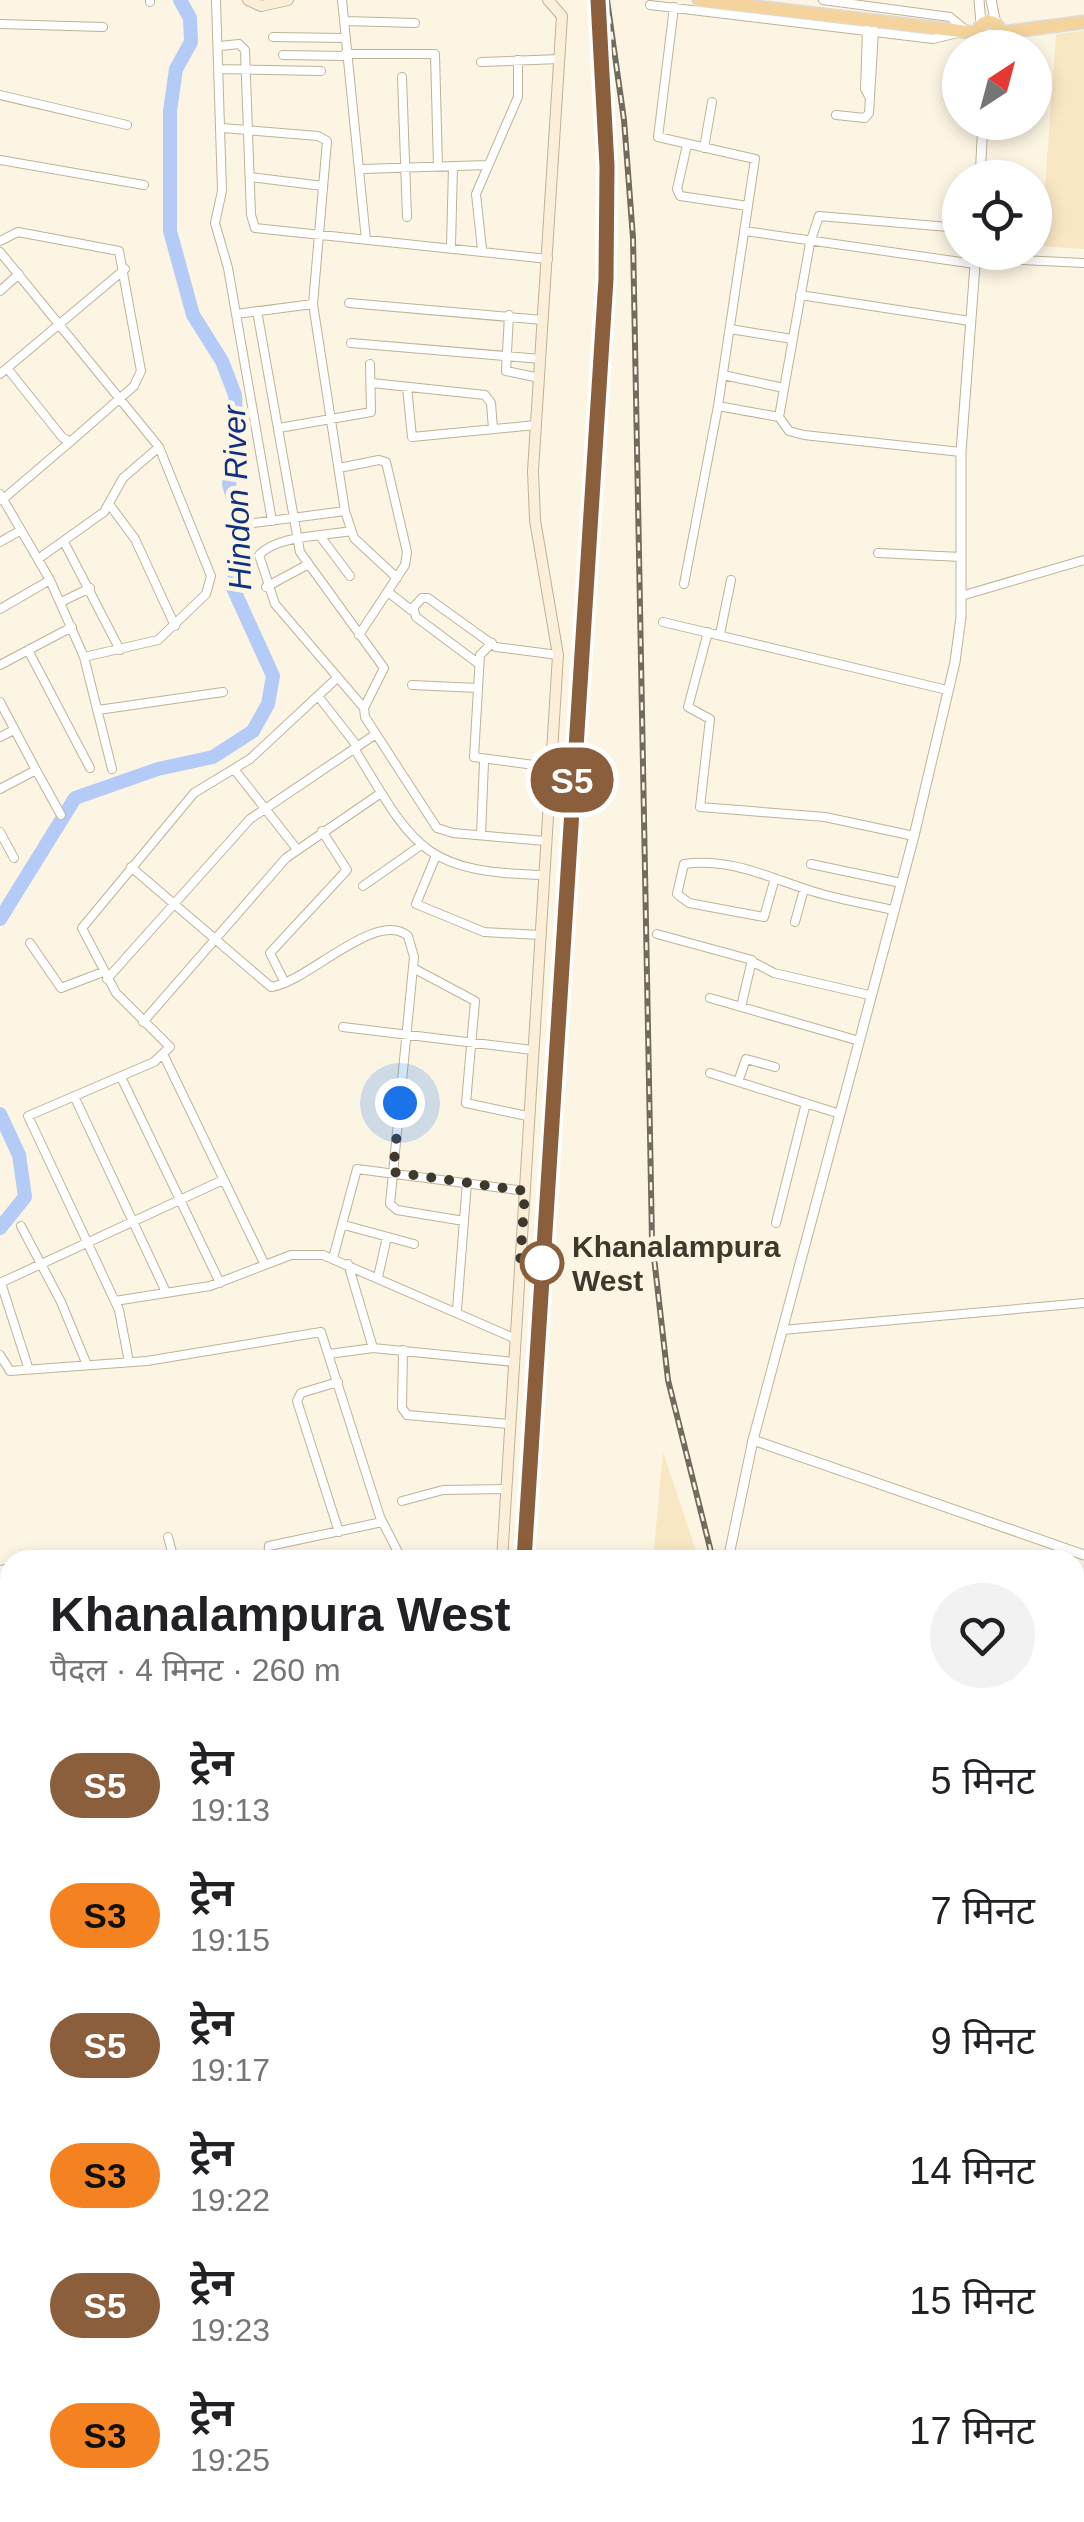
<!DOCTYPE html>
<html lang="hi">
<meta charset="utf-8">
<style>
:root{--surface:#fff;--page:#f2f2f2;--text:#202124;--muted:#757577}
body{margin:0;font-family:Arial,"Noto Sans Devanagari",sans-serif;background:var(--page);color:var(--text);height:100vh;display:flex;flex-direction:column;font-size:38px;white-space:nowrap}
*{box-sizing:border-box;margin:0}
p{font-size:32px;color:var(--muted)}
.icon{flex:none;width:55px;height:55px;fill:none;stroke:currentColor;stroke-width:2;stroke-linecap:round;stroke-linejoin:round}
.map{position:relative;flex:1;overflow:hidden}
.side{position:absolute;left:0px;top:1550px;width:1085px;height:972px;display:flex;flex-direction:column;background:var(--surface);border-radius:30px 30px 0 0;box-shadow:0 5px 15px #0003}
.side>*{flex:none}
.badge{padding:0 20px;border-radius:32px;font-size:35px;line-height:65px}
.needle{width:65px;rotate:36deg}
.fabs{position:absolute;left:942px;top:30px;display:grid;gap:20px}
.fabs a{display:grid;place-items:center;width:110px;height:110px;border-radius:50%;background:var(--surface);box-shadow:0 5px 15px #0003;font-size:50px}
.you{position:absolute;width:50px;height:50px;margin:-25px;border:8px solid #fff;border-radius:50%;background:#1a73e8;box-shadow:0 0 0 15px #1a73e833}
.map>.badge{position:absolute;translate:-50% -50%;box-shadow:0 0 0 5px #fff}
.round{display:grid;place-items:center;flex:none;width:105px;height:105px;border-radius:52px;background:var(--page)}
.overview{display:flex;align-items:center;justify-content:space-between;height:170px;padding:0 50px}
h1{font-size:48px;font-weight:700;line-height:75px}
ul{padding:0;list-style:none}
li{display:flex;align-items:center;gap:30px;height:130px;padding:0 50px}
li div{flex:1}
li b{display:block;font-size:38px}
li em{font-style:normal}
li .badge{min-width:110px;font-weight:700;text-align:center}
.map>svg:first-child{display:block}
.built{fill:#f8e7c3}
.lines{fill:none;stroke-linecap:round;stroke-linejoin:round}
.river{stroke:#b4cbf7;stroke-width:14}
.minor-casing{stroke:#bfb296;stroke-width:10}
.tertiary-casing{stroke:#bfb296;stroke-width:11}
.secondary-casing{stroke:#bfb296;stroke-width:12}
.trunk-casing{stroke:#dcdbd9;stroke-width:15}
.minor{stroke:#fff;stroke-width:8}
.tertiary{stroke:#fff;stroke-width:9}
.secondary{stroke:#fbefda;stroke-width:10}
.trunk{stroke:#f4d49c;stroke-width:12}
.rail-casing{stroke:#716a5e;stroke-width:6}
.rail{stroke:#fdf5e4;stroke-width:2.5;stroke-dasharray:8;stroke-linecap:butt}
.line-casing{stroke:#fff;stroke-width:22}
.line{stroke:#8b5e3c;stroke-width:15}
.walk{stroke:#3e382d;stroke-width:10;stroke-dasharray:0 18}
.stop-dot{fill:#fff;stroke:#8b5e3c;stroke-width:5}
.labels{text-anchor:middle;dominant-baseline:central;stroke-width:10;stroke-linejoin:round;paint-order:stroke}
.stop-label{font-size:30px;font-weight:bold;fill:#3e382d;stroke:#fdf5e4;text-anchor:start}
.water-label{font-size:32px;font-style:italic;fill:#103181;stroke:#fdf5e4}
</style>
<div class="map">
<svg width="1084" height="2522" viewBox="0 0 1084 2522">
<rect width="100%" height="100%" fill="#fdf5e4"/>
<path class="built" d="M1084,31V249L1035,246V216H1043L1056,34Z
M663,1452L699,1560H653Z
M1075,2462L1078,2469L1084,2467V2522H551V2512H1075Z"/>
<g class="lines">
<path class="river" d="M0,919L75,798L158,769L213,757L253,731L268,704L273,676L233,588L242,531L229,484L237,441L235,395L222,361L193,315L170,231V111L176,69L191,42L190,18L180,0
M0,1114L19,1155L25,1197L0,1228"/>
<g class="minor-casing">
<path id="minor" d="M216,0L222,191L215,223L228,268L272,521
M342,0L366,240
M823,0L950,17L967,31
M150,2V0
M650,5L933,39L958,33
M674,7L658,137L755,159L718,406L684,584
M345,21L415,23
M0,24L103,27
M867,30L865,89L869,96
M273,37L344,38
M220,46L239,44L245,50L251,215L255,228L548,259
M345,54H435L438,167
M283,55L345,56
M481,62L560,59
M220,69L321,71
M402,77L407,217
M0,95L127,125
M836,115L865,118L869,113L874,31
M222,128L318,136L327,141L313,304L345,511L354,538L397,578
M687,145L677,189L680,196L748,206
M704,148L712,102
M0,160L144,185
M362,169L487,165
M250,177L323,186
M960,228L819,216L810,243L779,417L789,431L804,435L961,452
M745,231L975,264
M0,241L18,232L119,251L141,371L134,386L70,442L62,437L7,368
M451,246L453,166
M482,249L476,194L518,97V60
M0,252L159,447L211,576L206,594L158,640L84,657
M976,258L1084,263
M0,291L19,274
M800,295L970,321
M349,303L543,320
M257,311L300,552L384,668L364,708L365,717L437,828L453,833L545,841
M236,314L313,304
M509,315L506,371L540,378
M730,329L792,339
M351,343L541,359
M0,374L125,269
M723,375L784,388
M372,383L485,395L491,403L493,429
M407,387L412,437L536,425
M718,406L779,417
M279,428L371,412L370,364
M339,468L379,460L386,462L407,552L405,565L359,635
M0,494L50,580L84,657L112,769
M2,500L70,442
M109,504L135,539L175,626
M246,524L345,511
M350,531C325,536 277,535 259,555L275,604L364,708
M320,536L350,576
M0,542L21,530
M64,542L120,650
M878,553L961,557
M38,559L104,512L123,478L159,447
M266,587L307,565
M388,592L411,610L422,598H428L496,647L558,655
M961,596L1084,560
M61,602L90,588
M0,609L50,580
M414,610L416,617L479,664
M663,622L947,690
M708,632L688,707L710,719L700,807L825,817L914,836
M720,634L731,580
M492,643L480,655L474,757L549,767
M28,650L90,768
M0,665L72,627
M412,685L478,688
M318,696L357,746
M0,702L36,770L0,789
M98,710L223,692
M0,737L14,730
M354,748C414,847 421,872 543,875
M234,769L296,848
M36,770L61,815
M0,832L14,858
M481,835L484,762
M435,858L416,904L484,932L540,935
M811,864L901,883
M131,867L271,987C308,982 376,909 408,936L414,957L390,1204L397,1210L464,1221
M775,878L764,917L689,903L677,894L684,864C731,857 772,879 815,892C841,900 867,904 893,910
M363,886L420,846
M795,922L804,889
M657,934L752,960L741,1007
M30,943L61,988L103,972
M753,962L774,973L869,995
M413,968L475,1001L466,1103L527,1116
M107,979L250,819L376,734
M285,983L270,953L347,870L322,831
M710,998L856,1040
M143,1022L286,858L381,793
M343,1027L532,1050
M164,1056L264,1263
M710,1073L837,1113
M121,1077L220,1283
M738,1082L746,1059L775,1067
M74,1096L166,1292
M776,1223L806,1103
M344,1225L414,1244
M21,1226L61,1302L87,1365
M333,1258L357,1169L525,1191
M348,1264L373,1348
M378,1277L387,1237
M0,1283L223,1180
M1,1283L28,1367
M115,1301L210,1286L291,1255H323L516,1339
M457,1310L467,1182
M782,1330L1084,1303
M403,1350L402,1408L407,1415L509,1424
M329,1354L373,1348L514,1362
M0,1355L10,1371L147,1361L321,1332L380,1517L402,1560
M129,1362L119,1310L28,1116L154,1062L170,1047L116,993L82,928L194,793L250,759L337,678
M338,1382L301,1393L297,1401L339,1532
M402,1501L443,1490L505,1489
M168,1537L174,1560
M268,1560L269,1546L382,1522
M0,1570L10,1568
M0,1573L10,1578
M0,1593L10,1591
M0,1645L10,1652
M0,1689L10,1686
M0,1746L10,1745
M0,1822L10,1820
M0,1874L10,1873
M1075,1920L1084,1911
M0,1928L10,1926
M1075,1962L1084,1957
M0,1979L10,1977
M0,2034L10,2032
M1075,2039L1081,2034L1076,2018
M1075,2087L1084,2083
M1075,2148L1084,2144
M1075,2158L1084,2175
M70,2522L72,2512"/>
</g>
<g class="tertiary-casing">
<path id="tertiary" d="M979,0L981,24
M991,0L996,24
M988,48V44
M980,178L983,122
M976,252L961,452V617L955,662L914,836L753,1440L1084,1555
M728,1560L753,1440
M441,2522L442,2512"/>
</g>
<g class="secondary-casing">
<path id="secondary" d="M248,0L261,6L288,0
M502,1560L558,655L535,520L533,471L562,16L548,0
M521,2522V2512"/>
</g>
<g class="trunk-casing">
<path id="trunk" d="M699,0L977,33
M978 33a11 11 0 1 1 22 0a11 11 0 1 1-22 0Z
M1000,33L1084,22"/>
</g>
<use href="#minor" class="minor"/>
<use href="#tertiary" class="tertiary"/>
<use href="#secondary" class="secondary"/>
<use href="#trunk" class="trunk"/>
<g class="rail-casing">
<path id="rail" d="M607,0L624,120L633,238L652,1240L668,1380L713,1560
M517,1560L599,280L602,164L591,0
M1075,2219L1084,2230
M465,2522L466,2512"/>
</g>
<use href="#rail" class="rail"/>
</g>
<g class="lines">
<g class="line-casing">
<path id="line" d="M524,1560L606,279L607,166L598,0"/>
</g>
<use href="#line" class="line"/>
<path class="walk" d="M400,1103L393,1172L525,1191L520,1265L542,1263"/>
</g>
<circle class="stop-dot" cx="542" cy="1263" r="20"/>
<g class="labels">
<g class="stop-label">
<text x="572" y="1246">Khanalampura<tspan x="572" dy="34">West</tspan></text>
</g>
<g class="water-label">
<text transform="translate(237 498) rotate(-92)">Hindon River</text>
</g>
</g>
</svg>
<div class="fabs">
<a><svg class="needle" viewBox="-14 -14 28 28"><path d="M0-13l5 13h-10z" fill="#e53935"/><path d="M0 13l5-13h-10z" fill="#757577"/></svg></a>
<a><svg class="icon" aria-label="locate" viewBox="0 0 24 24"><circle cx="12" cy="12" r="6"/><path d="M12 2v4M12 18v4M2 12h4M18 12h4"/></svg></a>
</div>
<div class="you" style="left:400px;top:1103px"></div>
<b class="badge" style="left:572px;top:780px;background:#8b5e3c;color:#fff">S5</b>
<section class="side">
<div class="overview"><div><h1>Khanalampura West</h1><p>पैदल · 4 मिनट · 260 m</p></div><a class="round"><svg class="icon" aria-label="heart" viewBox="0 0 24 24"><path d="M12 20l-8-8c-3-5 5-10 8-4 3-6 11-1 8 4z"/></svg></a></div>
<ul>
<li><span class="badge" style="background:#8b5e3c;color:#fff">S5</span><div><b>ट्रेन</b><p>19:13</p></div><em>5 मिनट</em></li>
<li><span class="badge" style="background:#f58220;color:#111">S3</span><div><b>ट्रेन</b><p>19:15</p></div><em>7 मिनट</em></li>
<li><span class="badge" style="background:#8b5e3c;color:#fff">S5</span><div><b>ट्रेन</b><p>19:17</p></div><em>9 मिनट</em></li>
<li><span class="badge" style="background:#f58220;color:#111">S3</span><div><b>ट्रेन</b><p>19:22</p></div><em>14 मिनट</em></li>
<li><span class="badge" style="background:#8b5e3c;color:#fff">S5</span><div><b>ट्रेन</b><p>19:23</p></div><em>15 मिनट</em></li>
<li><span class="badge" style="background:#f58220;color:#111">S3</span><div><b>ट्रेन</b><p>19:25</p></div><em>17 मिनट</em></li>
</ul>
</section>
</div>
